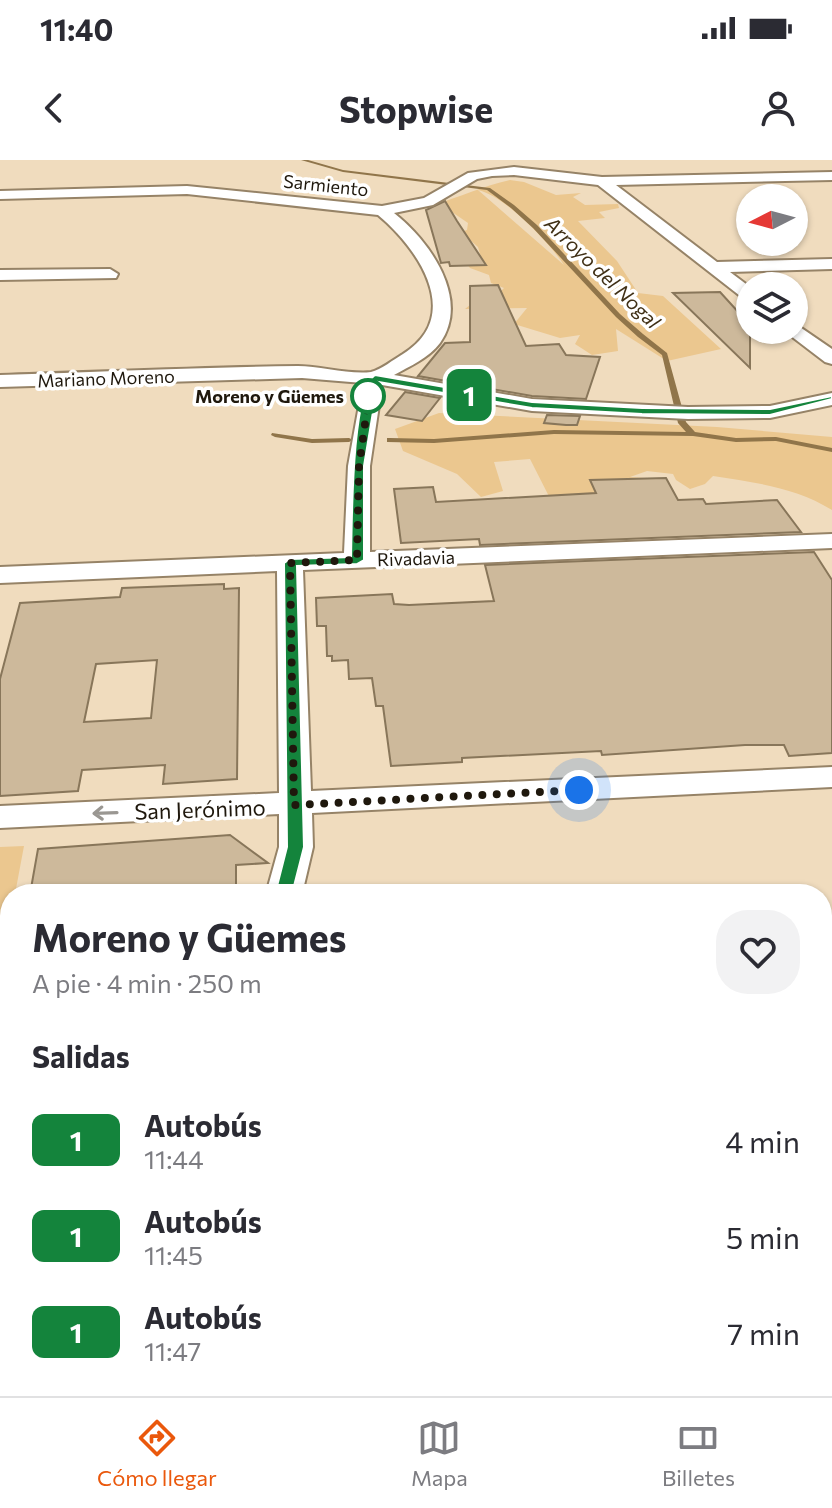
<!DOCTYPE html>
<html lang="es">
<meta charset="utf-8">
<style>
:root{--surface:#fff;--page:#f2f2f3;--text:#2b2b33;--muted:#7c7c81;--line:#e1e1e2;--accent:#ea580c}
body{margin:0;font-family:Commissioner,sans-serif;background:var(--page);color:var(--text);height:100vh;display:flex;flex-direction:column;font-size:30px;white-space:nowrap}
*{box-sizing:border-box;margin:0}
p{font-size:26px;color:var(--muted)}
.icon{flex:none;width:44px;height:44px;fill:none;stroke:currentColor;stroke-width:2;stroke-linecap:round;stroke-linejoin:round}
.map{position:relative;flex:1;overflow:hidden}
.side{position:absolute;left:0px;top:724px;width:832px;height:512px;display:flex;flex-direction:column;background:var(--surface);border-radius:32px 32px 0 0;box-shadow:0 2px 6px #0004}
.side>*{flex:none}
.badge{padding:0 16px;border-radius:12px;font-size:28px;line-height:52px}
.needle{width:52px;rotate:264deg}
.tools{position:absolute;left:736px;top:24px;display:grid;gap:16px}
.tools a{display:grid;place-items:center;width:72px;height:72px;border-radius:50%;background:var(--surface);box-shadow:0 2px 6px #0004;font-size:40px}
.you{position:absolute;width:40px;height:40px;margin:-20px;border:6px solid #fff;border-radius:50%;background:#1a73e8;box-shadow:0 0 0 12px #1a73e833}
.map>.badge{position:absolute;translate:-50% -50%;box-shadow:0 0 0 4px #fff}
h2{padding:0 32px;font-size:30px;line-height:72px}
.round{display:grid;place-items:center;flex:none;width:84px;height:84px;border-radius:32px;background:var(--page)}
.headline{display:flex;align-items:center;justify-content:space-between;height:136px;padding:0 32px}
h1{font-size:38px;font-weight:700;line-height:60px}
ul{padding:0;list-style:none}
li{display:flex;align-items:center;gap:24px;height:96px;padding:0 32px}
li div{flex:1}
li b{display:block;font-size:30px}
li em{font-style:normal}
li .badge{min-width:88px;font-weight:700;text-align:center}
.status{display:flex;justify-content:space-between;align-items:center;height:56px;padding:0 40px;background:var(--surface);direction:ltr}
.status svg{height:22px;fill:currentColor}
header{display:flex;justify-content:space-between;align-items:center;height:104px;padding:0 32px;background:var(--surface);font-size:36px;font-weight:700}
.menu{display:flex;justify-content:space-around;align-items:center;height:112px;border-top:2px solid var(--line);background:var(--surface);font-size:22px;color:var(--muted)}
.menu a{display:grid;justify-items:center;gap:4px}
.menu .on{color:var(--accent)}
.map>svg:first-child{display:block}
.green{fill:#ebc78f;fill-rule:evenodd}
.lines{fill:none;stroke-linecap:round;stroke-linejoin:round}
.stream{fill:#90754a;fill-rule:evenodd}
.building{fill:#cdb99b;stroke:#88765a;stroke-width:2;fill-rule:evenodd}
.street-casing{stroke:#968367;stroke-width:4}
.street{fill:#fff;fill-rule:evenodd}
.oneway{stroke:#9a9792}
.line{fill:#14843c;stroke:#fff;stroke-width:2}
.walk{stroke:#1f180d;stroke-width:8;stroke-dasharray:0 14.4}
.stop-dot{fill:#fff;stroke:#14843c;stroke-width:4}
.labels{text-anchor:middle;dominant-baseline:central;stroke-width:7;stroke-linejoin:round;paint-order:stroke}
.far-street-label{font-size:18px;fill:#1f180d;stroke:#fff}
.far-stop-label{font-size:18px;font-weight:bold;fill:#1f180d;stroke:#fff;text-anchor:end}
.far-water-label{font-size:20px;font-style:italic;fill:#403016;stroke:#fff}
.street-label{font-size:22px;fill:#1f180d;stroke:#fff}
</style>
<div class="status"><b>11:40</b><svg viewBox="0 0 49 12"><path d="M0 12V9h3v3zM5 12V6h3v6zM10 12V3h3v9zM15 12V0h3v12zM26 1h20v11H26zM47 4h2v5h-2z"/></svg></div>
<header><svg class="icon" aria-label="back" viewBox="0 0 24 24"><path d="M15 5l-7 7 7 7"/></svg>Stopwise<svg class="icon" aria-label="person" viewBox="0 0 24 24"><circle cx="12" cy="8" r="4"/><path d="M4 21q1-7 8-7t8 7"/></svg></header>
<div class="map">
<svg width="832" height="1236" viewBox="0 0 832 1236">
<rect width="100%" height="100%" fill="#f0dcbe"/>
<path class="green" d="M510,20L524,22L556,35L581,33L573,37L585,45L618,44L619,48L599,52L605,58L578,61L617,101L638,133L663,136L721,189L667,201L616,169L618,191L592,195L575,184L580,175L560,178L514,164L527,148L465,149L482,135L499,133L504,128L491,123L489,115L470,108L466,103L482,101L478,87L461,72L467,70L468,63L452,52H432L433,45C460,37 483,26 510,20ZM478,30C505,36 549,82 564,105Z
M439,253L717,267L832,277V350C795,327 756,323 713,316L705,324L690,329L676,320L673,314L647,311L630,317L659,319L560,358L530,299L494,302L503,331L481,337L457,314L403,291L395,269Z
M24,686L15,734H10V757L0,808V687Z"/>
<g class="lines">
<path class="stream" d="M301,0H308L343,10L490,28L514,45L537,65L620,154L643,174L667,193L686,262L695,272L736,278L776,277L832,288V292L776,281L736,282L693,276L554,274L434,283L387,282V278H390L434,279L554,270L686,272L678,263L662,195L638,177L616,157L533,68L511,48L487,30L343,12Z
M272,273L312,279L349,278L353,280L349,282L312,283L275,277L271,275Z"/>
</g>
<path class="building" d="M445,41L457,61L486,105L450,106L449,102L441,103L426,50Z
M498,125L526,186L559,184L566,195L600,197L586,239L532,236L418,216L445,183L470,182V126Z
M720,132L740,154L750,153V208L673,133Z
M405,232L440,238L422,261L386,255Z
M547,255L580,256L577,265H566L544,263Z
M666,318L678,340L703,339L706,344L777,340L801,372L480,385L479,379L401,383L394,329L433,327L436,342L596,333L590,320Z
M814,392L832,420V593L789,596L784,585H745L602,595L601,591L462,598V602L391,606L383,546H376L372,518L349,519L348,500L332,501V496H327L326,466H317L316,438L392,434L394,444L409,445L494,441L485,405Z
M224,424V429L239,428L237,619L163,624L165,605L82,610L78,631L0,636V519L20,443L120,437L122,428ZM157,500L151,558L84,562L96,504Z
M230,675L268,703L236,705V734H30L38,689Z"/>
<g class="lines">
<g class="street-casing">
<path id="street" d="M514,7L602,17L832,12V20L616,25L717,102L832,99V109L730,112L750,127V140L744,139L598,25L514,15L492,16L477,19L433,45L394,53C429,80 471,139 440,183C429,198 410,206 394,215L532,239L688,247L770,246L832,233V245L770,258L688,259L532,251L382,225L370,306V392L832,374V388L303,410L311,631L832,607V627L312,653L313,687L302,734H266L279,687V654L0,668V646L279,633L277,411L0,423V407L344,393L348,306L363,223L302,218L0,227V215C99,212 199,207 298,206C319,206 351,215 371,212C381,210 394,199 403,194C464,156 419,89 378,55L187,34L0,39V31L187,26L382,46L424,38L468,13Z
M110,109L118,114L116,118L0,120V110Z
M794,163L832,189V204L825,202L787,173L785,170H794Z
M832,922V966L822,970V925Z
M10,941V982L0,985V945Z
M585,1226H639L635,1236H581Z"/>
</g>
<use href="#street" class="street"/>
</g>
<defs><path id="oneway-shaft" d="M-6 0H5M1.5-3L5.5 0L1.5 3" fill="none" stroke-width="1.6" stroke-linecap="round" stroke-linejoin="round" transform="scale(2)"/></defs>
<use class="oneway" href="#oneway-shaft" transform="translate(105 653) rotate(178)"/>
<path class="line" d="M375,215L532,242L642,248L770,249L832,236V239L770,255L642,254L532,248L378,222L364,306V400L357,404L297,406L304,687L292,734L284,740L275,734L287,687L284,403L290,399L351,397C352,366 351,230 375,215Z"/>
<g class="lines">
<path class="walk" d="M368,236L370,229L359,306L357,400L290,403L294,645L579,630"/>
</g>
<circle class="stop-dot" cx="368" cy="236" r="16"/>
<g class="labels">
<g class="far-street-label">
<text transform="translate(326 25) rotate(6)">Sarmiento</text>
<text transform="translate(106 218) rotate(-2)">Mariano Moreno</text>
<text transform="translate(416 398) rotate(-2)">Rivadavia</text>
</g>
<g class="far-stop-label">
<text x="344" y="236">Moreno y Güemes</text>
</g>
<g class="far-water-label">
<text transform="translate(603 112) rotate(44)">Arroyo del Nogal</text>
</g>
<g class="street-label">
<text transform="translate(200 649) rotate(-2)">San Jerónimo</text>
</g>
</g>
</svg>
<div class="tools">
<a><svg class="needle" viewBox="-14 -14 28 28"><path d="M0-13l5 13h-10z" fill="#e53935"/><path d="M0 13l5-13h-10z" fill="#7c7c81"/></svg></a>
<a><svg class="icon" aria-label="layers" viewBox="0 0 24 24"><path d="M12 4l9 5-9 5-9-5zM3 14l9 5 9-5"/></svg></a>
</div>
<div class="you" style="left:579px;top:630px"></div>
<b class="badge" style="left:469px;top:235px;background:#14843c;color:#fff">1</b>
<section class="side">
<div class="headline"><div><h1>Moreno y Güemes</h1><p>A pie · 4 min · 250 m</p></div><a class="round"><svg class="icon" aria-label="heart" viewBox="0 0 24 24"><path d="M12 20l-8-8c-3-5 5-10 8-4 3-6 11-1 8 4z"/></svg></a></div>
<h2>Salidas</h2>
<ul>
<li><span class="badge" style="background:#14843c;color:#fff">1</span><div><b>Autobús</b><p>11:44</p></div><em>4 min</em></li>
<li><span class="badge" style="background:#14843c;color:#fff">1</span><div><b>Autobús</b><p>11:45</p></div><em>5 min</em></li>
<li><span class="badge" style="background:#14843c;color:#fff">1</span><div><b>Autobús</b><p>11:47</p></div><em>7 min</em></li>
</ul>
</section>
</div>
<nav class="menu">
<a class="on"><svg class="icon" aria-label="directions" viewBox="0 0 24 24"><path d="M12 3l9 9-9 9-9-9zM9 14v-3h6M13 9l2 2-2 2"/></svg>Cómo llegar</a>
<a><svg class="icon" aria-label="map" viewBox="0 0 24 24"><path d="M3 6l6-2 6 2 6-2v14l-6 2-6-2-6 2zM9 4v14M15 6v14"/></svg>Mapa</a>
<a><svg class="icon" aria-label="tickets" viewBox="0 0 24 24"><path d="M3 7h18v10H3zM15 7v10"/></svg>Billetes</a>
</nav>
